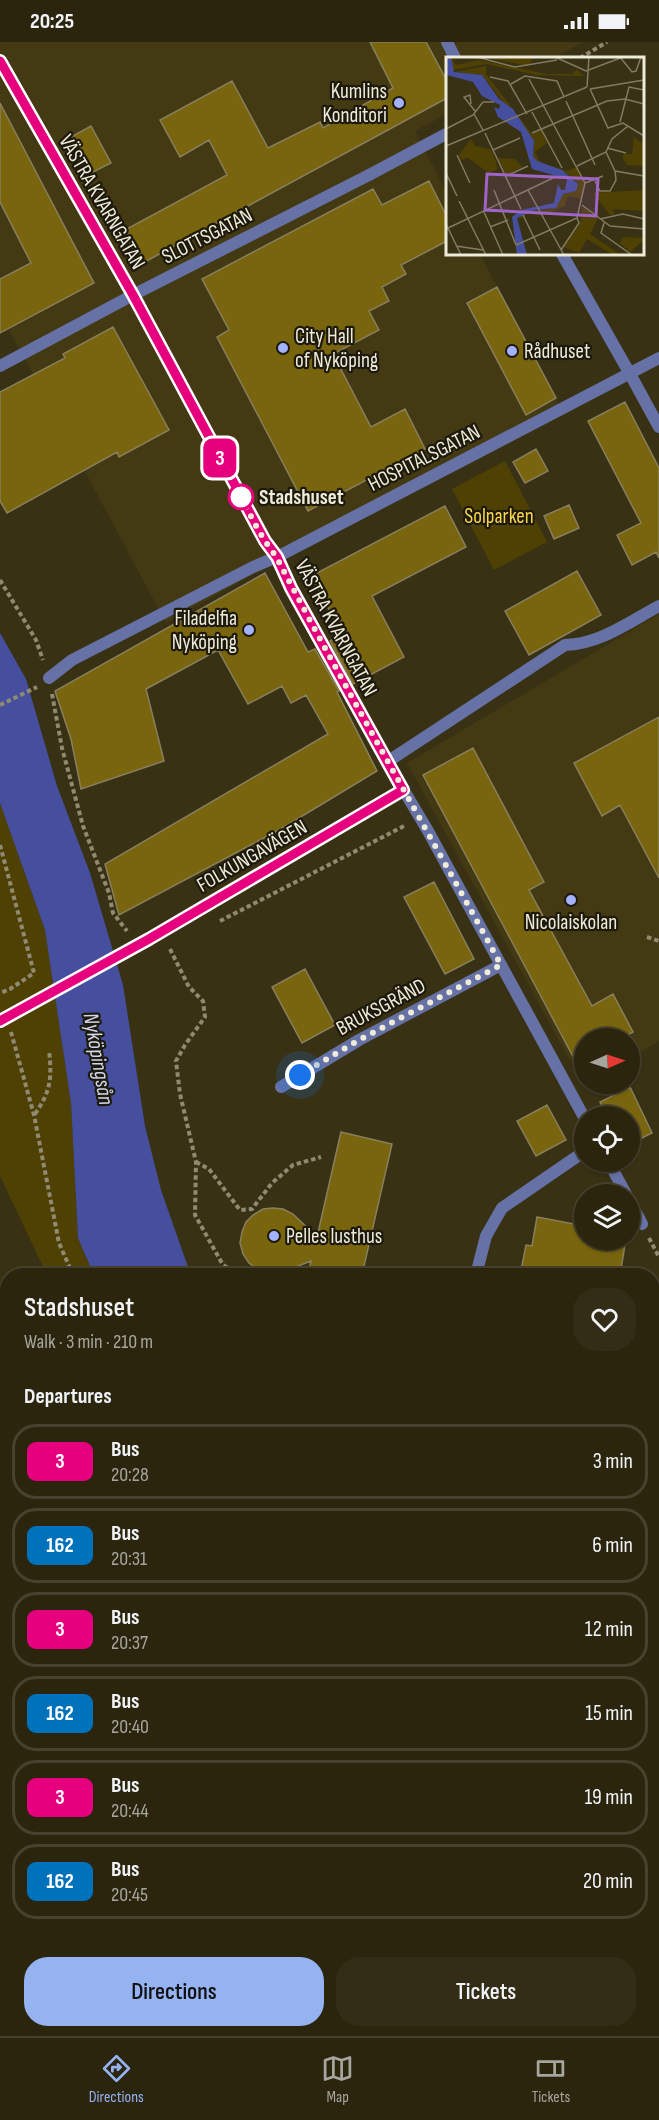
<!DOCTYPE html>
<meta charset="utf-8">
<style>
:root{--surface:#2b250e;--page:#332d17;--text:#f1f3f6;--muted:#a6a59e;--line:#47422e;--accent:#95b2f1}
body{margin:0;font-family:"Sofia Sans Condensed",sans-serif;background:var(--page);color:var(--text);height:100vh;display:flex;flex-direction:column;font-size:22px;white-space:nowrap}
*{box-sizing:border-box;margin:0}
p{font-size:20px;color:var(--muted)}
.icon{flex:none;width:33px;height:33px;fill:none;stroke:currentColor;stroke-width:2;stroke-linecap:round;stroke-linejoin:round}
.map{position:relative;flex:1;overflow:hidden}
.details{position:absolute;left:0px;top:1226px;width:660px;height:770px;display:flex;flex-direction:column;background:var(--surface);border-radius:24px 24px 0 0;box-shadow:0 2px 4px #0004,0 0 0 2px var(--line)}
.details>*{flex:none}
.badge{padding:0 12px;border-radius:9px;font-size:21px;line-height:39px}
.needle{width:39px;rotate:87deg}
.fabs{position:absolute;left:574px;top:986px;display:grid;gap:12px}
.fabs a{display:grid;place-items:center;width:66px;height:66px;border-radius:50%;background:var(--surface);box-shadow:0 2px 4px #0004,0 0 0 2px var(--line);font-size:30px}
.you{position:absolute;width:30px;height:30px;margin:-15px;border:4px solid #fff;border-radius:50%;background:#1a73e8;box-shadow:0 0 0 9px #1a73e833}
.map>.badge{position:absolute;translate:-50% -50%;box-shadow:0 0 0 3px #fff}
h2{padding:0 24px;font-size:22px;line-height:54px}
.round{display:grid;place-items:center;flex:none;width:63px;height:63px;border-radius:24px;background:var(--page)}
.head{display:flex;align-items:center;justify-content:space-between;height:102px;padding:0 24px}
h1{font-size:28px;font-weight:600;line-height:45px}
.primary-button{display:flex;gap:12px;margin-top:auto;padding:12px 24px}
.primary-button a{flex:1;height:69px;border-radius:24px;background:var(--accent);color:#111;font-size:24px;font-weight:600;line-height:69px;text-align:center}
.primary-button a+a{background:var(--page);color:var(--text)}
ul{padding:0;list-style:none}
li{display:flex;align-items:center;gap:18px;height:75px;margin:0 12px 9px;padding:0 12px;border:3px solid var(--line);border-radius:24px}
li div{flex:1}
li b{display:block;font-size:22px}
li em{font-style:normal}
li .badge{min-width:66px;font-weight:700;text-align:center}
.status{display:flex;justify-content:space-between;align-items:center;height:42px;padding:0 30px;background:var(--surface);direction:ltr}
.status svg{height:16px;fill:currentColor}
.dock{display:flex;justify-content:space-around;align-items:center;height:84px;border-top:2px solid var(--line);background:var(--surface);font-size:16px;color:var(--muted)}
.dock a{display:grid;justify-items:center;gap:3px}
.dock .active{color:var(--accent)}
.map>svg:first-child{display:block}
.built{fill:#433912}
.green{fill:#4f4104}
.water{fill:#454f9d}
.building{fill:#79650d;stroke:#887f5e;stroke-width:1.5}
.lines{fill:none;stroke-linecap:round;stroke-linejoin:round}
.path{stroke:#908a72;stroke-width:4;stroke-dasharray:4.5 3;stroke-linecap:butt}
.service{stroke:#6671a6;stroke-width:12}
.pedestrian{stroke:#6671a6;stroke-width:12}
.minor{stroke:#6671a6;stroke-width:12}
.line-casing{stroke:#fff;stroke-width:14}
.line{stroke:#e6007e;stroke-width:9}
.walk{stroke:#efebd9;stroke-width:6;stroke-dasharray:0 10.8}
.poi-dot{fill:#a3b2fd;stroke:#1d190c;stroke-width:2}
.stop-dot{fill:#fff;stroke:#e6007e;stroke-width:3}
.labels{text-anchor:middle;dominant-baseline:central;stroke-width:4.5;stroke-linejoin:round;paint-order:stroke}
.poi-label{font-size:21px;fill:#efebd9;stroke:#1d190c;text-anchor:start}
.street-label{font-size:21px;fill:#efebd9;stroke:#1d190c}
.stop-label{font-size:21px;font-weight:bold;fill:#efebd9;stroke:#1d190c;text-anchor:start}
.park-label{font-size:21px;fill:#f9d64c;stroke:#1d190c}
.water-label{font-size:22px;font-style:italic;fill:#d0d6ec;stroke:#1d190c}
.inset-road{fill:none;stroke:#827b62;stroke-width:1.5}
.view{fill:#9e65c7;fill-opacity:0.15;stroke:#9e65c7;stroke-width:3}
.inset-edge{fill:none;stroke:#efebd9;stroke-width:3}
</style>
<div class="status"><b>20:25</b><svg viewBox="0 0 49 12"><path d="M0 12V9h3v3zM5 12V6h3v6zM10 12V3h3v9zM15 12V0h3v12zM26 1h20v11H26zM47 4h2v5h-2z"/></svg></div>
<div class="map">
<svg width="659" height="1994" viewBox="0 0 659 1994">
<rect width="100%" height="100%" fill="#393113"/>
<path class="built" d="M0,0H582L555,16H448L447,72L415,89L447,151L448,212H480L559,362L166,581L0,271Z
M659,572V999L630,1017V996H585V1041H590L584,1044L407,721Z"/>
<path class="green" d="M505,419L547,500L494,528L452,447Z
M0,761L45,888L71,1061L78,1196L94,1233H47L0,1134Z
M659,1584V1716L653,1720L652,1588Z
M0,1694L8,1696V1988H10L3,1994H0Z
M336,1988H440V1994H329Z"/>
<path class="water" d="M0,591L26,637L57,744L90,831L123,943L145,1084L161,1148L188,1225L200,1233H94L78,1196L71,1061L45,888L0,761Z
M659,1345V1584L653,1585L652,1375Z"/>
<path class="building" d="M370,0H426L447,39V56L141,222L123,189L227,133L209,98L180,115L160,78L232,39L268,106L320,80L323,86L393,46Z
M0,61L94,241L0,291V237L31,221L0,160Z
M91,84L111,121L89,132L69,96Z
M429,139L447,175V199L401,223L406,232L382,245L389,259L369,269L379,288L333,312L371,385L405,367L425,407L308,469L217,295L229,288L202,237L373,147L382,163Z
M497,245L556,356L526,373L467,261Z
M113,285L169,388L119,415L117,410L7,471L0,459V350L65,316L63,312Z
M625,360L659,426V516L656,510L632,523L617,493L641,481L588,379Z
M536,407L548,429L525,441L513,420Z
M569,463L579,486L554,497L544,474Z
M445,464L466,505L372,554L404,615L353,642L330,599L342,592L311,534Z
M577,529L601,573L529,613L505,569Z
M265,531L308,610L315,607L339,649L337,650L377,729L279,788L119,873L105,822L328,692L306,653L291,661L282,644L248,662L218,608L146,647L164,719L81,747L71,697L55,649Z
M659,675V836L620,763L602,774L574,721Z
M473,706L544,840L529,848L592,964L613,952L633,990L622,996H585V1037L423,733Z
M434,840L474,917L445,932L404,855Z
M305,927L335,983L302,1001L272,945Z
M630,1045L652,1091L630,1102V1074H606L600,1060Z
M547,1063L566,1098L536,1114L517,1079Z
M341,1090L392,1102L362,1233H308L311,1219L280,1231L269,1232L258,1228L249,1221L243,1212L240,1201L242,1190L246,1180L253,1173L263,1167L273,1166L283,1167L293,1172L317,1195Z
M537,1175L585,1184V1197H626L620,1233H520L526,1203L532,1204Z"/>
<g class="lines">
<path class="path" d="M580,16L607,0
M0,538L36,598L43,618
M52,652L62,706L83,784L109,851L113,871L127,889
M0,663L37,645
M0,803L34,931L10,947L0,951
M220,879L406,783
M647,895L659,899
M170,907L189,945L203,959L205,975L185,1003L176,1019L180,1052L196,1120L195,1173L223,1223L241,1233
M11,990L34,1073L59,1201L73,1233
M35,1072C51,1049 52,1036 49,1008
M196,1120L209,1127L240,1168L252,1167L272,1141L293,1123L321,1115
M649,1196L659,1215
M652,1297L659,1274
M652,1600H659
M652,1675L659,1672
M0,1907L8,1910
M440,1988V1994"/>
<path class="service" d="M387,720L565,603C600,602 629,580 659,564
M281,1045L359,998L501,923
M476,1233L486,1194L502,1166L585,1109"/>
<path class="pedestrian" d="M447,0L455,16
M369,133L448,91
M562,212L630,332"/>
<path class="minor" d="M0,19L133,253L265,499L277,515L291,546L387,720L428,789L585,1077
M0,324L133,253L369,133
M630,332L659,385
M49,636L72,618L253,525L277,515L659,316
M0,979L161,890L403,748
M608,1119L626,1152
M630,1159L642,1182
M0,1607L8,1603
M0,1675L8,1678
M652,1743L659,1740
M304,1988V1994
M650,1988L653,1994
M22,1994L28,1988
M528,1994L543,1988"/>
</g>
<g class="lines">
<g class="line-casing">
<path id="line" d="M0,19L133,253L265,499L277,515L291,546L403,748L149,897L0,979"/>
</g>
<use href="#line" class="line"/>
<path class="walk" d="M241,455C249,470 256,485 265,499C269,505 274,511 278,518C349,654 427,787 501,923L359,998L300,1033"/>
</g>
<g class="poi-dot">
<circle cx="399" cy="61" r="6"/>
<circle cx="283" cy="306" r="6"/>
<circle cx="512" cy="309" r="6"/>
<circle cx="249" cy="588" r="6"/>
<circle cx="571" cy="858" r="6"/>
<circle cx="274" cy="1194" r="6"/>
</g>
<circle class="stop-dot" cx="241" cy="455" r="12"/>
<g class="labels">
<g class="poi-label">
<text x="387" y="49" text-anchor="end">Kumlins<tspan x="387" dy="24">Konditori</tspan></text>
<text x="295" y="294">City Hall<tspan x="295" dy="24">of Nyköping</tspan></text>
<text x="524" y="309">Rådhuset</text>
<text x="237" y="576" text-anchor="end">Filadelfia<tspan x="237" dy="24">Nyköping</tspan></text>
<text x="571" y="880" text-anchor="middle">Nicolaiskolan</text>
<text x="286" y="1194">Pelles lusthus</text>
</g>
<g class="street-label">
<text transform="translate(102 160) rotate(60)">VÄSTRA KVARNGATAN</text>
<text transform="translate(207 194) rotate(-27)">SLOTTSGATAN</text>
<text transform="translate(424 416) rotate(-27)">HOSPITALSGATAN</text>
<text transform="translate(336 586) rotate(62)">VÄSTRA KVARNGATAN</text>
<text transform="translate(252 814) rotate(-30)">FOLKUNGAVÄGEN</text>
<text transform="translate(381 965) rotate(-28)">BRUKSGRÄND</text>
</g>
<g class="stop-label">
<text x="259" y="455">Stadshuset</text>
</g>
<g class="park-label">
<text x="499" y="474">Solparken</text>
</g>
<g class="water-label">
<text transform="translate(98 1017) rotate(80)">Nyköpingsån</text>
</g>
</g>
<g transform="translate(446 15)">
<rect width="198" height="198" fill="#393113"/>
<path d="M5,0L10,8L33,3L100,17H126L131,13L138,19L90,18L40,7L7,13ZM88,0L82,9L41,1V0ZM40,9V17L86,77L95,73L101,86L89,95L95,106L121,114L131,110L139,126L136,142L122,139L119,149L98,158L81,157L71,164L77,156L106,152L117,137L130,134L132,126L116,113L100,110L91,104L87,99L88,84L36,18L8,15ZM188,80L198,88V109L181,108L177,102V97H186ZM25,82L29,89L46,93L52,112L43,116L22,101L15,103L13,98ZM52,101L69,102L76,110L60,118ZM198,133V154L167,152L168,158H164L147,136ZM137,150L152,162L144,177L175,198H167L141,182L133,196L118,190L134,166ZM177,180L198,181V183L184,195L174,186Z" fill="#4f4104"/>
<path d="M0,0H5L8,15L36,18L53,42L67,52L88,84L87,99L91,104L116,113L132,127L130,134L117,137L110,151L89,153L71,161L81,198H71L66,160L75,153L108,146L112,127L115,133H119L121,122L86,112L75,75L52,60L48,50L53,52L54,48L36,39L27,25L1,18Z" fill="#454f9d"/>
<path class="inset-road" d="M31,0L69,10L111,3M109,0L140,14L177,0M174,0L186,15L190,14L195,0M44,20L62,24L81,57M65,27L79,19L111,24L118,40M141,30L143,0M144,32L162,71L177,66L198,79M144,32L198,23M120,44L149,108M25,47L24,38L18,40L29,54M86,55L116,111M28,57L37,73M174,65L183,30L198,33M0,72L27,58L37,45H48M39,76L75,152M86,76L161,44L179,42L198,47M0,89L141,30M161,91L180,96M47,93L74,81M160,95L169,114L198,119M11,98L24,126M131,109L160,95L166,82L182,69M0,116L11,139M60,119L82,109M149,124L154,134H164L170,123L169,114M139,126L157,119M48,133L70,188M82,133L118,198M13,144L40,198M136,148L164,169L198,172M38,155L57,198M77,158L94,193M154,162L177,157L198,162M158,166L155,176L186,198M0,167L15,198M44,170L62,163M0,172L107,121M70,188L131,161L139,126L83,22M10,189L37,193M115,193L133,166L131,161"/>
<path class="view" d="M41,117L152,122L150,159L39,153Z"/>
<rect width="198" height="198" class="inset-edge"/>
</g>
</svg>
<div class="fabs">
<a><svg class="needle" viewBox="-14 -14 28 28"><path d="M0-13l5 13h-10z" fill="#e53935"/><path d="M0 13l5-13h-10z" fill="#a6a59e"/></svg></a>
<a><svg class="icon" aria-label="locate" viewBox="0 0 24 24"><circle cx="12" cy="12" r="6"/><path d="M12 2v4M12 18v4M2 12h4M18 12h4"/></svg></a>
<a><svg class="icon" aria-label="layers" viewBox="0 0 24 24"><path d="M12 4l9 5-9 5-9-5zM3 14l9 5 9-5"/></svg></a>
</div>
<div class="you" style="left:300px;top:1033px"></div>
<b class="badge" style="left:220px;top:416px;background:#e6007e;color:#fff">3</b>
<section class="details">
<div class="head"><div><h1>Stadshuset</h1><p>Walk · 3 min · 210 m</p></div><a class="round"><svg class="icon" aria-label="heart" viewBox="0 0 24 24"><path d="M12 20l-8-8c-3-5 5-10 8-4 3-6 11-1 8 4z"/></svg></a></div>
<h2>Departures</h2>
<ul>
<li><span class="badge" style="background:#e6007e;color:#fff">3</span><div><b>Bus</b><p>20:28</p></div><em>3 min</em></li>
<li><span class="badge" style="background:#0072bc;color:#fff">162</span><div><b>Bus</b><p>20:31</p></div><em>6 min</em></li>
<li><span class="badge" style="background:#e6007e;color:#fff">3</span><div><b>Bus</b><p>20:37</p></div><em>12 min</em></li>
<li><span class="badge" style="background:#0072bc;color:#fff">162</span><div><b>Bus</b><p>20:40</p></div><em>15 min</em></li>
<li><span class="badge" style="background:#e6007e;color:#fff">3</span><div><b>Bus</b><p>20:44</p></div><em>19 min</em></li>
<li><span class="badge" style="background:#0072bc;color:#fff">162</span><div><b>Bus</b><p>20:45</p></div><em>20 min</em></li>
</ul>
<div class="primary-button"><a>Directions</a><a>Tickets</a></div>
</section>
</div>
<nav class="dock">
<a class="active"><svg class="icon" aria-label="directions" viewBox="0 0 24 24"><path d="M12 3l9 9-9 9-9-9zM9 14v-3h6M13 9l2 2-2 2"/></svg>Directions</a>
<a><svg class="icon" aria-label="map" viewBox="0 0 24 24"><path d="M3 6l6-2 6 2 6-2v14l-6 2-6-2-6 2zM9 4v14M15 6v14"/></svg>Map</a>
<a><svg class="icon" aria-label="tickets" viewBox="0 0 24 24"><path d="M3 7h18v10H3zM15 7v10"/></svg>Tickets</a>
</nav>
